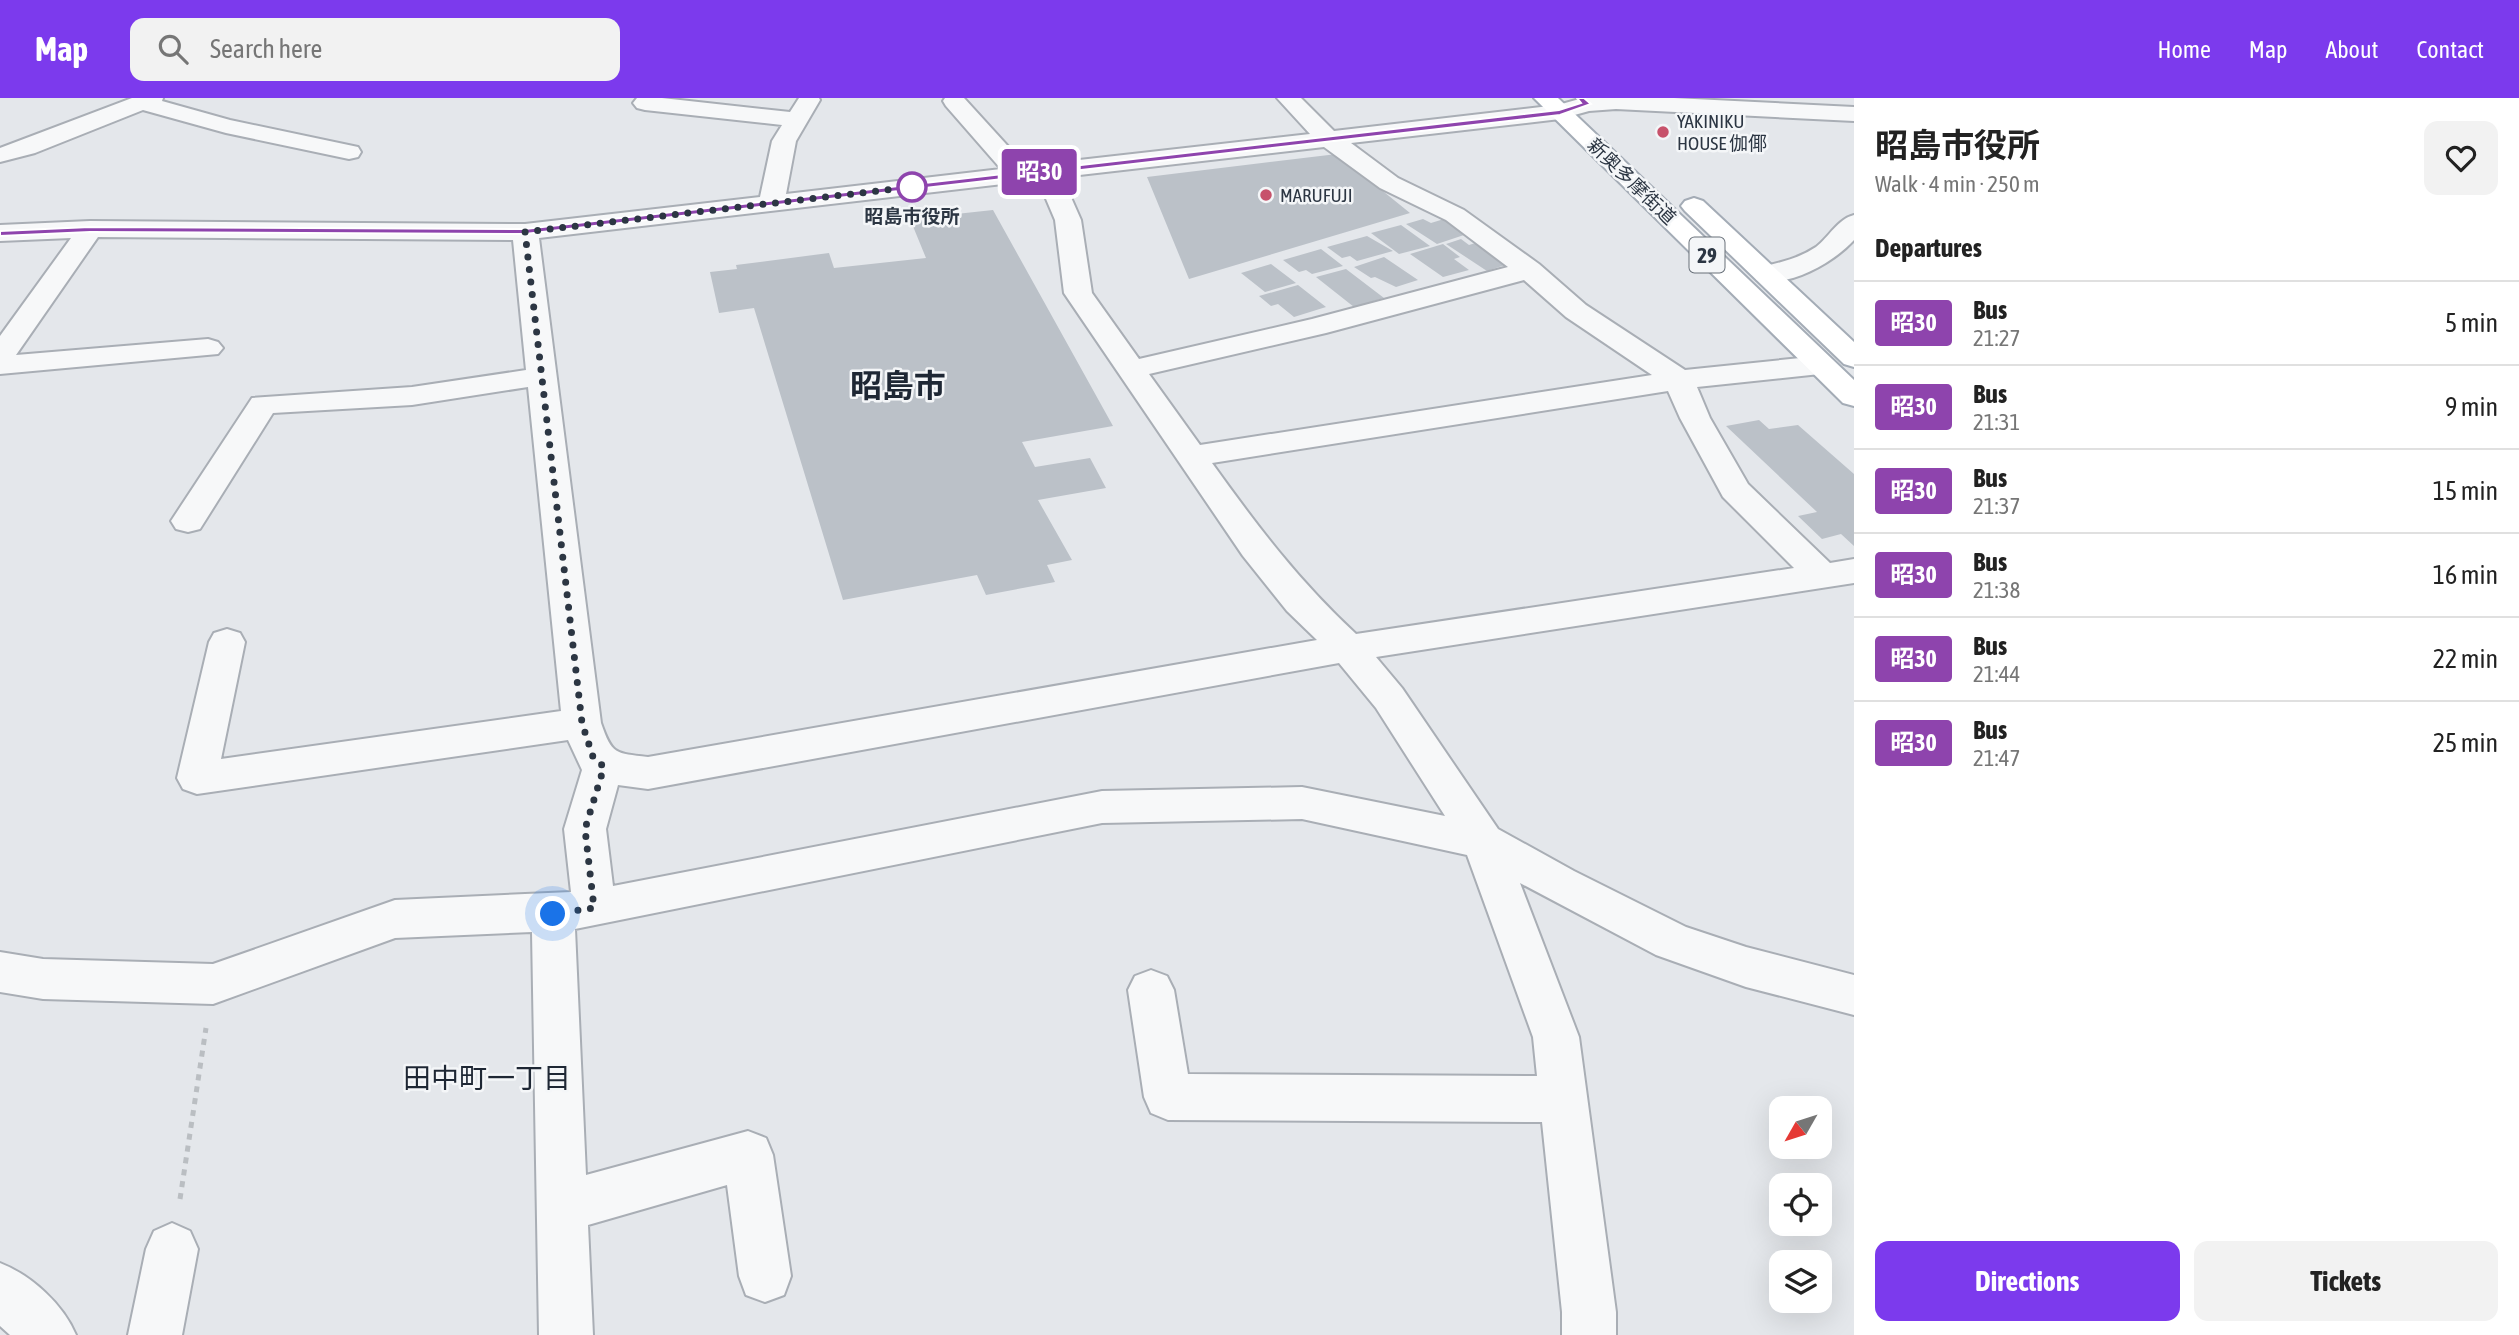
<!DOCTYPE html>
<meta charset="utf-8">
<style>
:root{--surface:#fff;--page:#f2f2f2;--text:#222;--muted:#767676;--line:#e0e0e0;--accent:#7c3aed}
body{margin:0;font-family:"Asap Condensed","Noto Sans JP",sans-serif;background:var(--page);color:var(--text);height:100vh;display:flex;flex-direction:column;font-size:26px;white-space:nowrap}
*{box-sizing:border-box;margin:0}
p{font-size:23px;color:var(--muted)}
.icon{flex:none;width:38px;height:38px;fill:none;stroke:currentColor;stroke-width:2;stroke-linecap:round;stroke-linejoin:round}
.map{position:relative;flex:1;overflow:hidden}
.side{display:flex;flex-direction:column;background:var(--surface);width:665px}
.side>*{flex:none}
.badge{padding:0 14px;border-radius:5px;font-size:24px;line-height:46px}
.needle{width:46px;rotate:231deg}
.tools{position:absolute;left:1769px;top:998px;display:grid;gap:14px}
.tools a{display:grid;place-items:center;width:63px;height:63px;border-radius:14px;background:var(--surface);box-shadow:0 7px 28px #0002;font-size:35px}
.you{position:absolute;width:35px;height:35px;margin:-18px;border:5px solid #fff;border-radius:50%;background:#1a73e8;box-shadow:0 0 0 10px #1a73e833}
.map>.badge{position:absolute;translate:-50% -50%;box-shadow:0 0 0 4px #fff}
h2{padding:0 21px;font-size:26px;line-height:63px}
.round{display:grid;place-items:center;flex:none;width:74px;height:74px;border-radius:14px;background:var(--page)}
.overview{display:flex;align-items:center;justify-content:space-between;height:119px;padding:0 21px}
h1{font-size:33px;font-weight:700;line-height:52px}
.button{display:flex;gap:14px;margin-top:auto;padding:14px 21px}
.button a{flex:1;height:80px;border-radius:14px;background:var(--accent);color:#fff;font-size:28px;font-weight:700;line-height:80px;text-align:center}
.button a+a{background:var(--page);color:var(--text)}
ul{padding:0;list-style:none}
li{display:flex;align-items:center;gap:21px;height:84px;padding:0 21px;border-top:2px solid var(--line)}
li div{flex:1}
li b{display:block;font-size:26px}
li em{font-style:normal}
li .badge{min-width:77px;font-weight:700;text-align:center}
header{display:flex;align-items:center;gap:42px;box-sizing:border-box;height:98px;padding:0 35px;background:var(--accent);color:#fff}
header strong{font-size:33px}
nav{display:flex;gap:38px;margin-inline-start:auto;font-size:24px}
.search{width:490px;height:63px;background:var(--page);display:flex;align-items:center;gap:18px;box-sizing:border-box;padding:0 24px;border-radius:14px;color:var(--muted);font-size:26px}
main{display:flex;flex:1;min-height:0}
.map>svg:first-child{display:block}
.building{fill:#bbc1c8}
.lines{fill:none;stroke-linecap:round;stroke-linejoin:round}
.minor-casing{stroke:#a9aeb5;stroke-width:4}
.major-casing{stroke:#a4acb6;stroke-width:4}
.path{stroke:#babec2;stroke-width:5;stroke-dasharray:6 6;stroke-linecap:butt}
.minor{fill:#f7f8f9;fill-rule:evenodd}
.major{fill:#fff;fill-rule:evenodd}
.line{fill:#8e44ad;stroke:#fff;stroke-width:2}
.walk{stroke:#2c3643;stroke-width:7;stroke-dasharray:0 12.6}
.poi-dot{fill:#c7526b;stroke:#f4f6f8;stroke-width:2.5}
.stop-dot{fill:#fff;stroke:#8e44ad;stroke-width:3.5}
.labels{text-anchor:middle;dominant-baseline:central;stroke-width:5;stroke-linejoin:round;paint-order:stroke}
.far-poi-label{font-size:19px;fill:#2c3643;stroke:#f4f6f8;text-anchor:start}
.far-street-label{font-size:19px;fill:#2c3643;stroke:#f4f6f8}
.far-stop-label{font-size:19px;font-weight:bold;fill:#2c3643;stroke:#f4f6f8}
.shield{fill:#f4f6f8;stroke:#687079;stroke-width:2}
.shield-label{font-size:21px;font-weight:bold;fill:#2c3643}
.near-neighbourhood-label{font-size:28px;fill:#1e2734;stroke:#f4f6f8}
.far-town-label{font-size:32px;font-weight:bold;fill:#1e2734;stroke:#f4f6f8}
</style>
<header>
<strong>Map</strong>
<div class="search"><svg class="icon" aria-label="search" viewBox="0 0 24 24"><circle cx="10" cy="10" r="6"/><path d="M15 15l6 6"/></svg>Search here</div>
<nav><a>Home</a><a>Map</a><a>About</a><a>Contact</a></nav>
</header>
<main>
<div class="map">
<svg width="1854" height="1237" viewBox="0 0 1854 1237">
<rect width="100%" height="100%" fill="#e4e7eb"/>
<path class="building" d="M1337,56L1410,115L1189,181L1147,79Z
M993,112L1113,328L1022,344L1035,369L1090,360L1106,390L1038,402L1072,462L1047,467L1055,484L986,497L977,477L843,502L754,210L719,215L710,174L737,171L736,167L829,155L834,170L926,160L910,121Z
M1423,121L1431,125L1444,121L1467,136L1437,146L1406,126Z
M1401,127L1430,148L1399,156L1371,135Z
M1367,138L1393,153L1357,163L1350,158L1342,160L1327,149Z
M1461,141L1469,147L1485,142L1517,163L1487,173L1446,146Z
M1443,146L1460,159L1454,161L1469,172L1443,179L1410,156Z
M1321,151L1343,168L1312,176L1306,172L1299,174L1283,162Z
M1384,159L1418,182L1396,189L1375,179L1371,180L1354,169Z
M1271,166L1296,185L1265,194L1241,175Z
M1346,171L1384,200L1354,209L1316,179Z
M1298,187L1326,209L1294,219L1278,206L1271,208L1259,198Z
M1759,322L1769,331L1798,327L1854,376V448L1841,436L1822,441L1798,418L1817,414L1726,328Z"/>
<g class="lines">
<g class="minor-casing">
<path id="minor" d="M132,0H163L162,3L230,22L358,49L361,54L358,59L349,61L226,35L143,12L35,55L0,64V50Z
M637,0H662L790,14L799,0H819L820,2L796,43L786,96L1001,71L946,8L943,3L945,0H964L1026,68L1310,36L1277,0H1301L1334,33L1558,7L1583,0H1674L1854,9V23L1616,11L1589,13L1560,21L1351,45L1398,80L1464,112L1539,166L1586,207L1685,272L1820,258L1830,261L1835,267L1830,273L1820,276L1697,289L1710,320L1748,386L1830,465L1854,461V485L1376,559L1402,590L1498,731L1574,773L1686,829L1746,849L1854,877V917L1746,889L1656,857L1520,785L1579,939L1616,1214V1237H1562V1214L1542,1024L1168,1022L1151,1015L1144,999L1128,892L1135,878L1151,872L1167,878L1174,892L1188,976L1537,978L1533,939L1467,757L1302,721L1102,725L575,831L586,1077L748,1033L766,1040L773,1057L791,1178L784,1197L765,1204L746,1197L739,1178L727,1087L588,1127L593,1237H539L532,834L395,840L213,906L43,901L0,894V854L43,861L213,866L395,802L571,794L564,731L582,672L568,642L197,696L183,691L177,680L209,544L214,535L227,531L240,535L245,544L221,661L561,613L528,289L412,307L273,315L200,431L188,434L176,431L171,423L252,300L412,289L526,272L513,142L98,139L16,257L208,241L218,244L223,250L218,256L0,276V238L71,140L0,143V127L90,123L525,126L760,99L772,43L782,27L645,12L637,10L633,5ZM1324,49L1380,90L1446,122L1508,169L1312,221L1139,261L1092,195L1081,122L1062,79ZM1038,82L1055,122L1064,195L1243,458L1287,513L1317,542L648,659C615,655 612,657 601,625L539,140ZM1524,182L1566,219L1652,277L1200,347L1149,276L1326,235ZM1668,293L1680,320L1723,399L1794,470L1356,536C1298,482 1258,429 1212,365ZM1339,565L1376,610L1445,718L1302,689L1102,693L613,788L606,731L618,687L648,691Z
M1854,117V142C1833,165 1789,190 1757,182L1753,176L1757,170C1778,165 1798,161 1816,149C1829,139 1838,121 1854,117Z
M172,1125L190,1133L198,1151L182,1237H128L146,1151L154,1133Z
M0,1165C31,1177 63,1206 76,1237H10L0,1228Z"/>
</g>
<g class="major-casing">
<path id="major" d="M1534,0H1558L1854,282V308L1843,305Z
M1694,100L1703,103L1854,244V269L1844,266L1685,113L1681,108L1685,103Z"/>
</g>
<path class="path" d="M180,1101L206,930"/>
<use href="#minor" class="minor"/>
<use href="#major" class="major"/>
</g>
<path class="line" d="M1577,0H1584L1591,6L1560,17L525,136L90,134L0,138V133L90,129L525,131L1559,12L1581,5Z"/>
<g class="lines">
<path class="walk" d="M553,816L594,810L585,731L604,669L593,659L582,625L525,134L912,89"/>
</g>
<g class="poi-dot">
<circle cx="1663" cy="34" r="7"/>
<circle cx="1266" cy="97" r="7"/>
</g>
<circle class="stop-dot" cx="912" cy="89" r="14"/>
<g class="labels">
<g class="far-poi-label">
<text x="1677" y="23">YAKINIKU<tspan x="1677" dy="22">HOUSE 伽倻</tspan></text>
<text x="1280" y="97">MARUFUJI</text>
</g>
<g class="far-street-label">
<text transform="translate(1632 83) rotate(44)">新奥多摩街道</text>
</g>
<g class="far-stop-label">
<text x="912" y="118">昭島市役所</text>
</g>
<rect class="shield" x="1689.5" y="139.5" width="35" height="35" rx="5"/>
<g class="shield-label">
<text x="1707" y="157">29</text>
</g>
<g class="near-neighbourhood-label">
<text x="487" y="980">田中町一丁目</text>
</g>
<g class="far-town-label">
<text x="898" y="287">昭島市</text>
</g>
</g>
</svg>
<div class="tools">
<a><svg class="needle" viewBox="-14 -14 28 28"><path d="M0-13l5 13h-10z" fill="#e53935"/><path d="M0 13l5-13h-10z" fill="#767676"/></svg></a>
<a><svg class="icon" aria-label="locate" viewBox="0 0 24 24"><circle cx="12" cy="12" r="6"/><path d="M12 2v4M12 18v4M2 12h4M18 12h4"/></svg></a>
<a><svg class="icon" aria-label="layers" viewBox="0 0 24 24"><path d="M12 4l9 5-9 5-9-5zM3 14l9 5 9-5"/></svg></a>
</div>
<div class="you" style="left:553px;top:816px"></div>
<b class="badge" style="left:1039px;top:74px;background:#8e44ad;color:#fff">昭30</b>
</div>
<section class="side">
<div class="overview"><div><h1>昭島市役所</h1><p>Walk · 4 min · 250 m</p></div><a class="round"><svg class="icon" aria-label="heart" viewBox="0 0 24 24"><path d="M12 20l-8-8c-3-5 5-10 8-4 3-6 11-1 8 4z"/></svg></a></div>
<h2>Departures</h2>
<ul>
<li><span class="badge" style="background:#8e44ad;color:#fff">昭30</span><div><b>Bus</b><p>21:27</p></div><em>5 min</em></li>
<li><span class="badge" style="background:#8e44ad;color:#fff">昭30</span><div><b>Bus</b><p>21:31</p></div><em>9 min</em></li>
<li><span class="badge" style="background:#8e44ad;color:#fff">昭30</span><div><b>Bus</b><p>21:37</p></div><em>15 min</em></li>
<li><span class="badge" style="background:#8e44ad;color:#fff">昭30</span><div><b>Bus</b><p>21:38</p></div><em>16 min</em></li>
<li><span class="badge" style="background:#8e44ad;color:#fff">昭30</span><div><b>Bus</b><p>21:44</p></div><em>22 min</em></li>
<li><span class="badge" style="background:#8e44ad;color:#fff">昭30</span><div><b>Bus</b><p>21:47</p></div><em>25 min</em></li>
</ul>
<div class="button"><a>Directions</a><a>Tickets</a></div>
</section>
</main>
